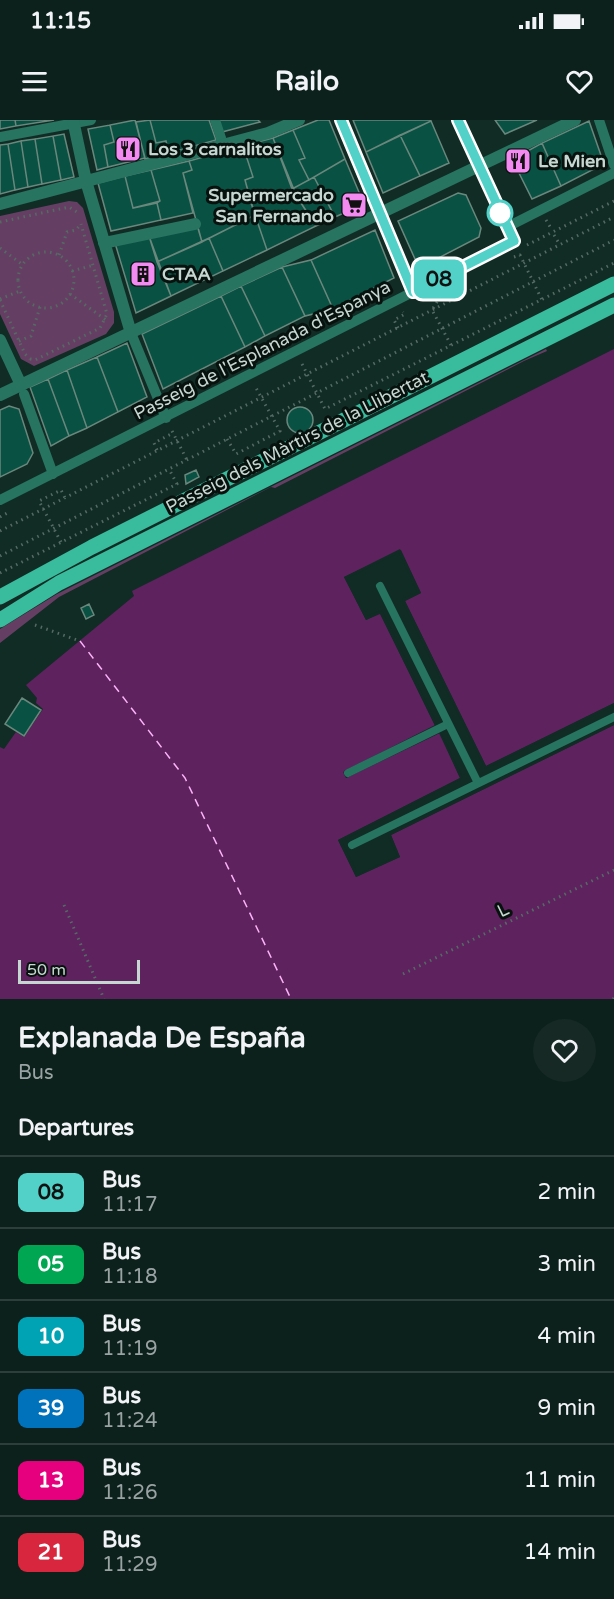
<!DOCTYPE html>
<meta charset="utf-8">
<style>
:root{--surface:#0d211c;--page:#162925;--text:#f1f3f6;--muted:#9aa3a3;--line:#2d3e3b}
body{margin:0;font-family:"Varela Round",sans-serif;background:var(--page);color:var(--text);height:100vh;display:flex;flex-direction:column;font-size:22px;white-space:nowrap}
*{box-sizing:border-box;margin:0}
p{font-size:20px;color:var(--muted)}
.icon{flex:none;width:33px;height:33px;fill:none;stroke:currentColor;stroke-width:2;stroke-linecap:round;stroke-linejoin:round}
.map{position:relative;height:879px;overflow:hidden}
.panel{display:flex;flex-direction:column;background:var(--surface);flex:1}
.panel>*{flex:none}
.badge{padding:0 12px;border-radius:9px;font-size:21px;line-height:39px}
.scale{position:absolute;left:18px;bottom:15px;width:122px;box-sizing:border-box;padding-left:6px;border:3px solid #c6d6d0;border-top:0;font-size:16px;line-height:21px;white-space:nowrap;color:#c6d6d0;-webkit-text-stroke:4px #07120e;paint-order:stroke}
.map>.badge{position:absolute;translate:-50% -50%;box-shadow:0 0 0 3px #fff}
h2{padding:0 18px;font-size:22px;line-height:54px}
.round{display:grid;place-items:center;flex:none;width:63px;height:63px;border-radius:32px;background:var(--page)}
.overview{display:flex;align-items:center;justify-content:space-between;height:102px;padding:0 18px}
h1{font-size:28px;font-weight:700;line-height:45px}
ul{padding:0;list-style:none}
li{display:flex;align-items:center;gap:18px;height:72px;padding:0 18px;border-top:2px solid var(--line)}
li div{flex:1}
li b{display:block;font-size:22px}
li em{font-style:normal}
li .badge{min-width:66px;font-weight:700;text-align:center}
.status{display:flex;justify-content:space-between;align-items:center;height:42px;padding:0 30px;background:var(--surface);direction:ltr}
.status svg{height:16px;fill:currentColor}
header{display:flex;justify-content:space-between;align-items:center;height:78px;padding:0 18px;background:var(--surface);font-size:27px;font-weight:700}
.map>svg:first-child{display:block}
.green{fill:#653f63}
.water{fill:#5e225e}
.pier{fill:#112c25}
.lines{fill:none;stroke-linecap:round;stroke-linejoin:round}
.ferry{stroke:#fbb4f8;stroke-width:1.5;stroke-dasharray:8 6;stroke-linecap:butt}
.building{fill:#095142;stroke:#6a877d;stroke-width:1.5}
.path{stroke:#546b64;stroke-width:3;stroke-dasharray:1.5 4.5;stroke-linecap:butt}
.service{stroke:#277461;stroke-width:8}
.pedestrian{stroke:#277461;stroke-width:10}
.minor{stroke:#277461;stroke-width:12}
.primary{stroke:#38bc9d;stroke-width:15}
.line-casing{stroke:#fff;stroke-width:14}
.line{stroke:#51d1c7;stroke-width:9}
.stop-dot{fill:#fff;stroke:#51d1c7;stroke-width:3}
.labels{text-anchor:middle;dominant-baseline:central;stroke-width:6;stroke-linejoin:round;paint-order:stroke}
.poi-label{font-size:18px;font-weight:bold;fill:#c6d6d0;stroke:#07120e;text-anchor:start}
.street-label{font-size:18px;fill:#c6d6d0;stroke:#07120e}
</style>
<div class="status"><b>11:15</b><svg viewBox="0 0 49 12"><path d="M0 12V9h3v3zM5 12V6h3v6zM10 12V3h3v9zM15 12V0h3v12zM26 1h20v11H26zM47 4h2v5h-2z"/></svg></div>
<header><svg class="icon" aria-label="menu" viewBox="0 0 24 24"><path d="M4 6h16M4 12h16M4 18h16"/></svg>Railo<svg class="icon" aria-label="heart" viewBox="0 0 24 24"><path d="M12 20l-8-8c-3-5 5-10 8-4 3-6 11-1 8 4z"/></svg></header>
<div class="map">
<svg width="614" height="879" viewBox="0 0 614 879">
<rect width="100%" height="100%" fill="#112c25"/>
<path class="green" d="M69,81L77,82L83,88L114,192V203L106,214L34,246L21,239L0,194V96Z
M546,229L547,231L524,241L275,368L271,367L59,477L0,523V509L57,474Z"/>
<path class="water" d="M614,229V583L486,646L405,481L421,473L401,430L344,457L366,500L380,493L435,606L344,651L346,658L440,613L460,658L338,720L356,757L400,737L391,715L614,605V879H0V627L4,629L16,612L24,617L43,589L36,583L37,578L26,565L134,476L132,471Z"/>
<path class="pier" d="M400,429L421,473L405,481L486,646L614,583V586L485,649L402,482L403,478L417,472L399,433L348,458L367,496L379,491L383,492L463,658L342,721L358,754L397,736L388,716L389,712L614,602V605L391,715L400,737L356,757L338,720L460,658L439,613L346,658L343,652L435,605L380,494L366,500L344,457Z"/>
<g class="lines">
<path class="ferry" d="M80,521L185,658L291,879"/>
</g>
<path class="building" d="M0,0H15L16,6L0,9Z
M15,0H54L16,6Z
M135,0L145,38L108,47L104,25L114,22L110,5Z
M150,0H209L216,20L169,33L166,21L156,23Z
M150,0L156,23L166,21L169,33L145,39L136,2Z
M218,0H258L260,2L222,12Z
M318,0H329L345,39L309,60L299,40L305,38L293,10Z
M353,0H430L431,1L366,32Z
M495,0H537L505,14Z
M431,1L449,43L420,56L400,15Z
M589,1L604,44L561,66L542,23Z
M110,5L114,22L104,25L108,47L97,50L88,9Z
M293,10L305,38L299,40L309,60L292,69L273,18Z
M64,14L74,57L61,60L53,16Z
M400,15L420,56L383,73L366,32Z
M53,16L61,60L42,64L35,19Z
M273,18L297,77L283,82L280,76L251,83L245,60L253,57L243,26Z
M35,19L42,64L28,67L21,21Z
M21,21L28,67L15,70L8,24Z
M542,23L561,66L532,79L515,45V38Z
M8,24L15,70L0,74V25Z
M243,26L253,57L245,60L255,95L202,122L183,53L192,50L189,41Z
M345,39L364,84L335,97L314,57Z
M189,41L192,50L183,53L193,93L161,100L157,83L160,81L151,50Z
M151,50L160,81L133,88L125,56Z
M125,56L133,88L157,83L161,100L111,111L98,63Z
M314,57L335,97L316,106L292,69Z
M458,73L466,75L481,108L479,117L419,148L398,101Z
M280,76L283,82L297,77L316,106L267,130L251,83Z
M255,95L267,130L223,151L209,118Z
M197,105L202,122L157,142L149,116Z
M375,110L394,158L333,189L311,140Z
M149,116L171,176L136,193L115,123Z
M209,118L223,151L171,176L157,142Z
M311,140L333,189L305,196L282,147Z
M282,147L305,196L265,216L241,166Z
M241,166L265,216L245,227L221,176Z
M221,176L245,227L163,269L142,214Z
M127,223L147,277L118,292L97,237Z
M97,237L118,292L87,308L67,250Z
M67,250L87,308L69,316L48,259Z
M48,259L69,316L51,326L30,267Z
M9,286L19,289L33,333L27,344L0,357V290Z
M287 300a13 13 0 1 1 26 0a13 13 0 1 1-26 0Z
M196,350L199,357L186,364L185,355Z
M89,484L94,495L86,499L81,488Z
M22,578L41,590L24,616L5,604Z"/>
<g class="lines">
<path class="path" d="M546,100L552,110
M0,102L69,87L80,94
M554,115L560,125
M527,125L614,81
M0,128L23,145
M18 160a28 28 0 1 1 56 0a28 28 0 1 1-56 0Z
M59,135L67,112L76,110L81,104
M514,137L520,135L542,180
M72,151L94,145
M70,174L106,200
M0,179L20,171
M0,180L25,234L30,239
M398,208L394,200L405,194L403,192
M19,221L31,216L40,187
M451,225L432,190L442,174L458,166
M30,239L35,240L100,208L107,194L81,104
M302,244L325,289L614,143
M172,311L187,340
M227,319L236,334L280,311L256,268
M157,330L154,323L173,313
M0,397L9,392
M0,411L614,97
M61,422L39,381L61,370L65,378
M0,436L614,120
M0,453L177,364L169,349
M35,505L80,521
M64,785L104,879
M403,854L614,750
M613,879L614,878"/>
<path class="service" d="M380,466L478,663
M348,653L448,604
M352,725L614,597"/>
<path class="pedestrian" d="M215,0L223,24
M599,0L614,45
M0,17L91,0
M379,94L413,172
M507,107L614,53
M131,213L166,298
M24,274L53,354
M0,380L514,121L479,46"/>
<path class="minor" d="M73,0L86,61L131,213
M341,0L379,94
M458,0L479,46
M0,84L268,13L299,0
M104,123L195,104
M0,220L21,265
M0,275L575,0"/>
<path class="primary" d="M0,477L92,427L614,164
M0,500L59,463L614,185"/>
</g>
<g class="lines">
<g class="line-casing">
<path id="line" d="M341,0L413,172L514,121L458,0"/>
</g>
<use href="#line" class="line"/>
</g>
<defs>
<g id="restaurant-square" transform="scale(1.35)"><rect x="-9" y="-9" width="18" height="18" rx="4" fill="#f38af1" stroke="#07120e"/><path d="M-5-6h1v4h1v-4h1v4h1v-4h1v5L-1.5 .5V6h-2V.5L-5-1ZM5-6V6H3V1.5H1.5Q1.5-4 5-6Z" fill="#111"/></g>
<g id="supermarket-square" transform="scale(1.35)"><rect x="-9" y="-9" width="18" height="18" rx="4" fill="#f38af1" stroke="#07120e"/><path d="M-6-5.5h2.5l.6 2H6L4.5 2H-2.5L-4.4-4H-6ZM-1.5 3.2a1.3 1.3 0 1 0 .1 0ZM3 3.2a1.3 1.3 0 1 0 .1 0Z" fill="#111"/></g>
<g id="building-square" transform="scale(1.35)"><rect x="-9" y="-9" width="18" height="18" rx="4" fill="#f38af1" stroke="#07120e"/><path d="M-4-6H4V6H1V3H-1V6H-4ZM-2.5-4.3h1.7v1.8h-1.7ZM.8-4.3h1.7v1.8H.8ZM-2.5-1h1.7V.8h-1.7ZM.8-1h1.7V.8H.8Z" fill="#111"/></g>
</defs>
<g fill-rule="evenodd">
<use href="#restaurant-square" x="128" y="29"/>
<use href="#restaurant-square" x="518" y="41"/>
<use href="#supermarket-square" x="354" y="85"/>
<use href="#building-square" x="143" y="154"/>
</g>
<circle class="stop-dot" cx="500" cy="93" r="12"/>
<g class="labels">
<g class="poi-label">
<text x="148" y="29">Los 3 carnalitos</text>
<text x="538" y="41">Le Mien</text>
<text x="334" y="75" text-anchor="end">Supermercado<tspan x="334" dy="21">San Fernando</tspan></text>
<text x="162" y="154">CTAA</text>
</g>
<g class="street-label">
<text transform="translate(262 230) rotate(-27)">Passeig de l'Esplanada d'Espanya</text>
<text transform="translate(297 322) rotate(-27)">Passeig dels Màrtirs de la Llibertat</text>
<text transform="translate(503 790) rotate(-26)">L</text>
</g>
</g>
</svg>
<div class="scale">50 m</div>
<b class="badge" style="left:439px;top:159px;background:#51d1c7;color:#111">08</b>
</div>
<section class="panel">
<div class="overview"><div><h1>Explanada De España</h1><p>Bus</p></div><a class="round"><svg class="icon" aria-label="heart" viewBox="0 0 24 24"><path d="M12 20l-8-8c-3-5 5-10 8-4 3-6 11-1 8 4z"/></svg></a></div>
<h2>Departures</h2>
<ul>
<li><span class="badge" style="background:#51d1c7;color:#111">08</span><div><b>Bus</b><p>11:17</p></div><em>2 min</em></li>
<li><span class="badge" style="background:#00a651;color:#fff">05</span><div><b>Bus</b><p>11:18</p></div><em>3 min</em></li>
<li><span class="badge" style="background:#00a3b4;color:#fff">10</span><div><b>Bus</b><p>11:19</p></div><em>4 min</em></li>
<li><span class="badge" style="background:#0072bc;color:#fff">39</span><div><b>Bus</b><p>11:24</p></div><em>9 min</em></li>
<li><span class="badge" style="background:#e6007e;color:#fff">13</span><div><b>Bus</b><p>11:26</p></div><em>11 min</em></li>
<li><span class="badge" style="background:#d7263d;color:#fff">21</span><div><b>Bus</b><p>11:29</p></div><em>14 min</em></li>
</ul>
</section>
